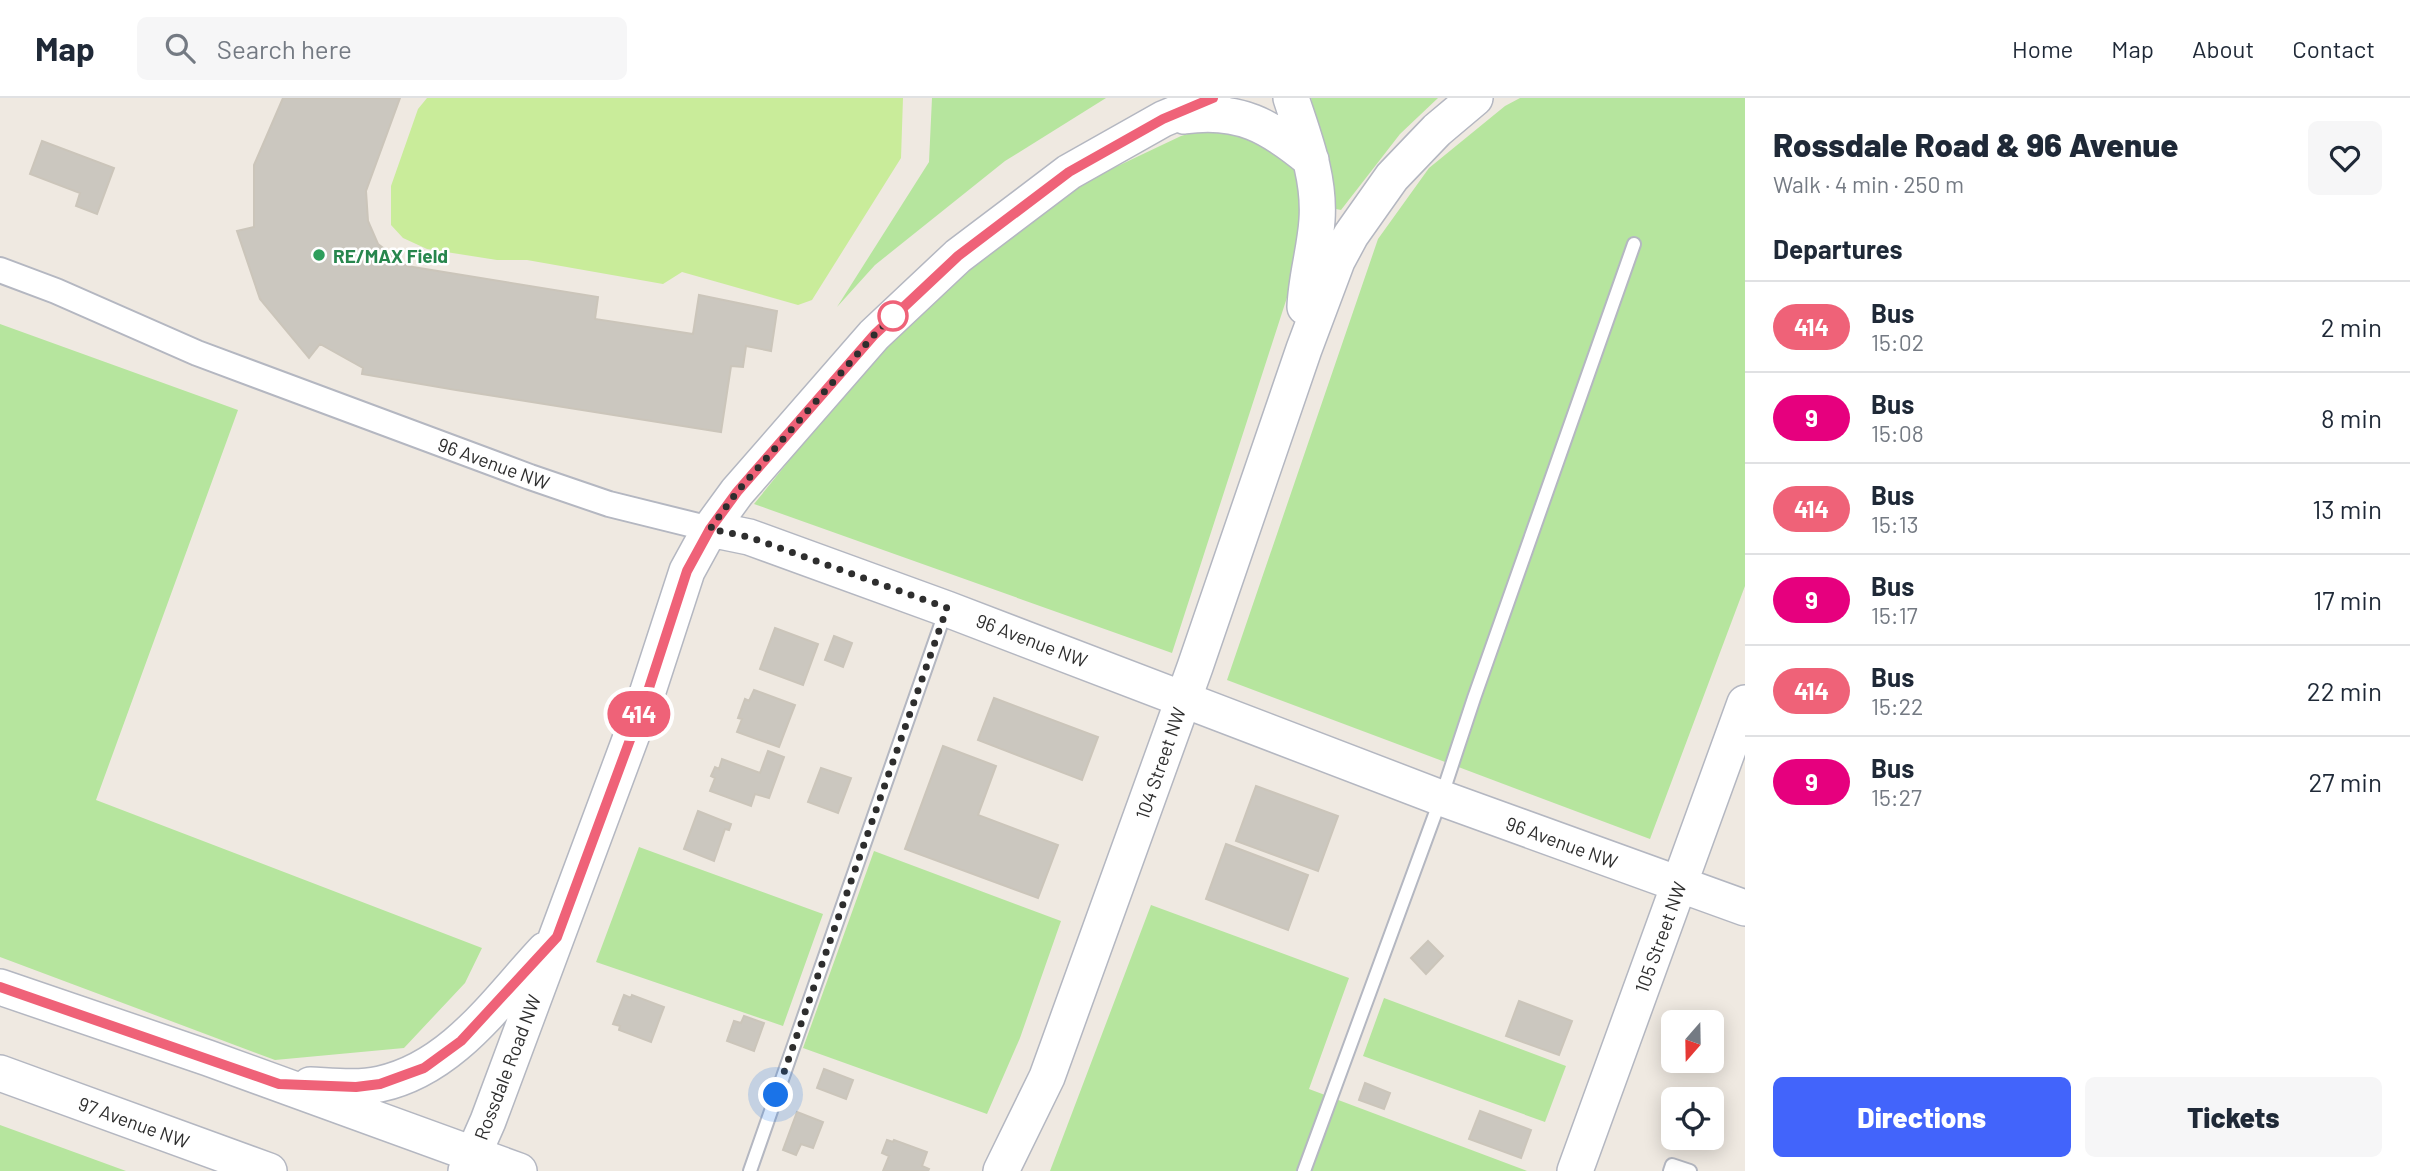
<!DOCTYPE html>
<meta charset="utf-8">
<style>
:root{--surface:#fff;--page:#f6f6f7;--text:#1f2937;--muted:#747a83;--line:#e0e1e3;--accent:#4264fb}
body{margin:0;font-family:Barlow,sans-serif;background:var(--page);color:var(--text);height:100vh;display:flex;flex-direction:column;font-size:26px;white-space:nowrap}
*{box-sizing:border-box;margin:0}
p{font-size:23px;color:var(--muted)}
.icon{flex:none;width:38px;height:38px;fill:none;stroke:currentColor;stroke-width:2;stroke-linecap:round;stroke-linejoin:round}
.map{position:relative;flex:1;overflow:hidden}
.side{display:flex;flex-direction:column;background:var(--surface);width:665px}
.side>*{flex:none}
.badge{padding:0 14px;border-radius:23px;font-size:24px;line-height:46px}
.needle{width:46px;rotate:200deg}
.fabs{position:absolute;left:1661px;top:912px;display:grid;gap:14px}
.fabs a{display:grid;place-items:center;width:63px;height:63px;border-radius:10px;background:var(--surface);box-shadow:0 4px 18px #0003;font-size:35px}
.you{position:absolute;width:35px;height:35px;margin:-18px;border:5px solid #fff;border-radius:50%;background:#1a73e8;box-shadow:0 0 0 10px #1a73e833}
.map>.badge{position:absolute;translate:-50% -50%;box-shadow:0 0 0 4px #fff}
h2{padding:0 28px;font-size:26px;line-height:63px}
.round{display:grid;place-items:center;flex:none;width:74px;height:74px;border-radius:10px;background:var(--page)}
.overview{display:flex;align-items:center;justify-content:space-between;height:119px;padding:0 28px}
h1{font-size:33px;font-weight:800;line-height:52px}
.button{display:flex;gap:14px;margin-top:auto;padding:14px 28px}
.button a{flex:1;height:80px;border-radius:10px;background:var(--accent);color:#fff;font-size:28px;font-weight:800;line-height:80px;text-align:center}
.button a+a{background:var(--page);color:var(--text)}
ul{padding:0;list-style:none}
li{display:flex;align-items:center;gap:21px;height:91px;padding:0 28px;border-top:2px solid var(--line)}
li div{flex:1}
li b{display:block;font-size:26px}
li em{font-style:normal}
li .badge{min-width:77px;font-weight:700;text-align:center}
header{display:flex;align-items:center;gap:42px;box-sizing:border-box;height:98px;padding:0 35px;background:var(--surface);border-bottom:2px solid var(--line)}
header strong{font-size:33px}
nav{display:flex;gap:38px;margin-inline-start:auto;font-size:24px}
.search{width:490px;height:63px;background:var(--page);display:flex;align-items:center;gap:18px;box-sizing:border-box;padding:0 24px;border-radius:10px;color:var(--muted);font-size:26px}
main{display:flex;flex:1;min-height:0}
.map>svg:first-child{display:block}
.green{fill:#b6e59e}
.pitch{fill:#c9ec9a}
.building{fill:#cbc7bf;stroke:#cbc5ba;stroke-width:2}
.lines{fill:none;stroke-linecap:round;stroke-linejoin:round}
.lane-casing{stroke:#b4b7c1;stroke-width:16}
.street-casing{stroke:#b4b7c1;stroke-width:28}
.secondary-casing{stroke:#b4b7c1;stroke-width:38}
.lane{stroke:#fff;stroke-width:12}
.street{stroke:#fff;stroke-width:24}
.secondary{stroke:#fff;stroke-width:35}
.line-casing{stroke:#fff;stroke-width:16}
.line{stroke:#ef6278;stroke-width:10}
.walk{stroke:#2e2e2e;stroke-width:7;stroke-dasharray:0 12.6}
.leisure-dot{fill:#2e9e5b;stroke:#fff;stroke-width:2.5}
.stop-dot{fill:#fff;stroke:#ef6278;stroke-width:3.5}
.labels{text-anchor:middle;dominant-baseline:central;stroke-width:5;stroke-linejoin:round;paint-order:stroke}
.leisure-label{font-size:19px;font-weight:bold;fill:#27864d;stroke:#fff;text-anchor:start}
.street-label{font-size:19px;fill:#2e2e2e;stroke:#fff}
</style>
<header>
<strong>Map</strong>
<div class="search"><svg class="icon" aria-label="search" viewBox="0 0 24 24"><circle cx="10" cy="10" r="6"/><path d="M15 15l6 6"/></svg>Search here</div>
<nav><a>Home</a><a>Map</a><a>About</a><a>Contact</a></nav>
</header>
<main>
<div class="map">
<svg width="1745" height="1073" viewBox="0 0 1745 1073">
<rect width="100%" height="100%" fill="#efe9e1"/>
<path class="green" d="M932,0H1106L1005,63L875,167L837,209L929,64Z
M1311,0H1438L1400,36L1341,112L1336,111Z
M1520,0H1745V488L1650,741L1227,582L1378,141L1429,70L1505,8Z
M1204,31L1249,36L1287,61L1300,81L1303,150L1172,555L754,406L856,280L971,165L1084,84L1181,38Z
M0,226L238,312L96,702L482,850L465,885L404,950L275,962L0,859Z
M639,749L823,816L783,928L596,864Z
M874,753L1061,823L1020,940L987,1016L803,950Z
M1151,807L1349,880L1309,991L1527,1073H1050Z
M1384,900L1566,968L1545,1024L1363,958Z
M0,1027L126,1073H0Z"/>
<path class="pitch" d="M427,0H903L901,60L812,202L798,207L682,174L663,186L527,162H497L427,151L403,140L391,127V88L418,11Z"/>
<path class="building" d="M283,0H400L366,93L368,123L378,146L407,168L598,199L595,221L693,236L699,197L777,213L771,253L746,248L743,269L731,268L721,334L456,292L362,276L363,270L320,246L309,260L260,201L237,133L254,129V67Z
M42,43L114,70L97,116L76,108L80,95L30,76Z
M775,530L818,546L803,587L760,571Z
M834,538L852,545L843,569L825,562Z
M754,592L795,607L779,649L737,634L742,621L738,620L745,601L749,603Z
M994,600L1098,639L1082,682L978,642Z
M943,648L996,668L978,717L1058,747L1038,800L905,751Z
M768,653L784,659L769,700L755,696L751,708L710,693L715,680L711,678L715,669L719,671L722,661L760,675Z
M821,670L851,680L838,715L808,704Z
M1256,688L1338,718L1318,773L1236,743Z
M698,713L731,726L729,732L725,731L714,763L684,751Z
M1226,746L1308,777L1288,832L1206,801Z
M1428,843L1443,858L1426,876L1411,860Z
M624,897L631,900L632,897L664,909L651,944L619,932L620,928L613,926Z
M1519,903L1572,923L1559,957L1506,938Z
M744,918L764,925L754,953L727,943L734,923L741,925Z
M824,971L853,982L846,1001L817,990Z
M1365,985L1390,995L1384,1011L1359,1002Z
M1480,1013L1531,1032L1521,1060L1469,1041Z
M797,1014L823,1024L813,1050L801,1046L796,1057L783,1052Z
M887,1042L893,1044L894,1042L927,1054L922,1068L929,1071L928,1073H883L889,1058L882,1055Z"/>
<g class="lines">
<g class="lane-casing">
<path id="lane" d="M750,1073L946,512
M1304,1073L1441,700L1474,600L1634,146
M1670,1073L1672,1067L1690,1073"/>
</g>
<g class="street-casing">
<path id="street" d="M0,172L56,193L197,255L530,379L609,406L710,431"/>
</g>
<g class="secondary-casing">
<path id="secondary" d="M1291,0C1304,40 1320,79 1317,122C1315,152 1306,180 1305,209
M1184,18C1239,10 1270,28 1311,62
M710,431L749,439L947,511L1441,700L1745,810
M0,889L208,960L519,1073
M0,975L269,1073
M310,987C333,988 357,991 380,986C453,970 497,903 545,852
M466,1073L488,1023L647,596L687,473L710,431L737,394L874,237L958,158L1069,74L1163,21L1213,0
M1001,1073L1047,979L1195,569L1304,251L1337,163L1351,137L1392,79L1437,32L1475,0
M1575,1073L1745,605"/>
</g>
<use href="#lane" class="lane"/>
<use href="#street" class="street"/>
<use href="#secondary" class="secondary"/>
</g>
<g class="lines">
<g class="line-casing">
<path id="line" d="M0,889L279,986L356,989L380,986L424,970L461,943L557,839L647,596L687,473L710,431L737,394L874,237L958,158L1069,74L1163,21L1213,0"/>
</g>
<use href="#line" class="line"/>
<path class="walk" d="M776,997L947,510L749,439L710,431L737,394L874,237L893,218"/>
</g>
<circle class="leisure-dot" cx="319" cy="157" r="7"/>
<circle class="stop-dot" cx="893" cy="218" r="14"/>
<g class="labels">
<g class="leisure-label">
<text x="333" y="157">RE/MAX Field</text>
</g>
<g class="street-label">
<text transform="translate(494 365) rotate(20)">96 Avenue NW</text>
<text transform="translate(1032 542) rotate(21)">96 Avenue NW</text>
<text transform="translate(1160 665) rotate(-71)">104 Street NW</text>
<text transform="translate(1562 744) rotate(20)">96 Avenue NW</text>
<text transform="translate(1660 839) rotate(-70)">105 Street NW</text>
<text transform="translate(507 969) rotate(-69)">Rossdale Road NW</text>
<text transform="translate(134 1024) rotate(20)">97 Avenue NW</text>
</g>
</g>
</svg>
<div class="fabs">
<a><svg class="needle" viewBox="-14 -14 28 28"><path d="M0-13l5 13h-10z" fill="#e53935"/><path d="M0 13l5-13h-10z" fill="#747a83"/></svg></a>
<a><svg class="icon" aria-label="locate" viewBox="0 0 24 24"><circle cx="12" cy="12" r="6"/><path d="M12 2v4M12 18v4M2 12h4M18 12h4"/></svg></a>
</div>
<div class="you" style="left:776px;top:997px"></div>
<b class="badge" style="left:639px;top:616px;background:#ef6278;color:#fff">414</b>
</div>
<section class="side">
<div class="overview"><div><h1>Rossdale Road &amp; 96 Avenue</h1><p>Walk · 4 min · 250 m</p></div><a class="round"><svg class="icon" aria-label="heart" viewBox="0 0 24 24"><path d="M12 20l-8-8c-3-5 5-10 8-4 3-6 11-1 8 4z"/></svg></a></div>
<h2>Departures</h2>
<ul>
<li><span class="badge" style="background:#ef6278;color:#fff">414</span><div><b>Bus</b><p>15:02</p></div><em>2 min</em></li>
<li><span class="badge" style="background:#e6007e;color:#fff">9</span><div><b>Bus</b><p>15:08</p></div><em>8 min</em></li>
<li><span class="badge" style="background:#ef6278;color:#fff">414</span><div><b>Bus</b><p>15:13</p></div><em>13 min</em></li>
<li><span class="badge" style="background:#e6007e;color:#fff">9</span><div><b>Bus</b><p>15:17</p></div><em>17 min</em></li>
<li><span class="badge" style="background:#ef6278;color:#fff">414</span><div><b>Bus</b><p>15:22</p></div><em>22 min</em></li>
<li><span class="badge" style="background:#e6007e;color:#fff">9</span><div><b>Bus</b><p>15:27</p></div><em>27 min</em></li>
</ul>
<div class="button"><a>Directions</a><a>Tickets</a></div>
</section>
</main>
